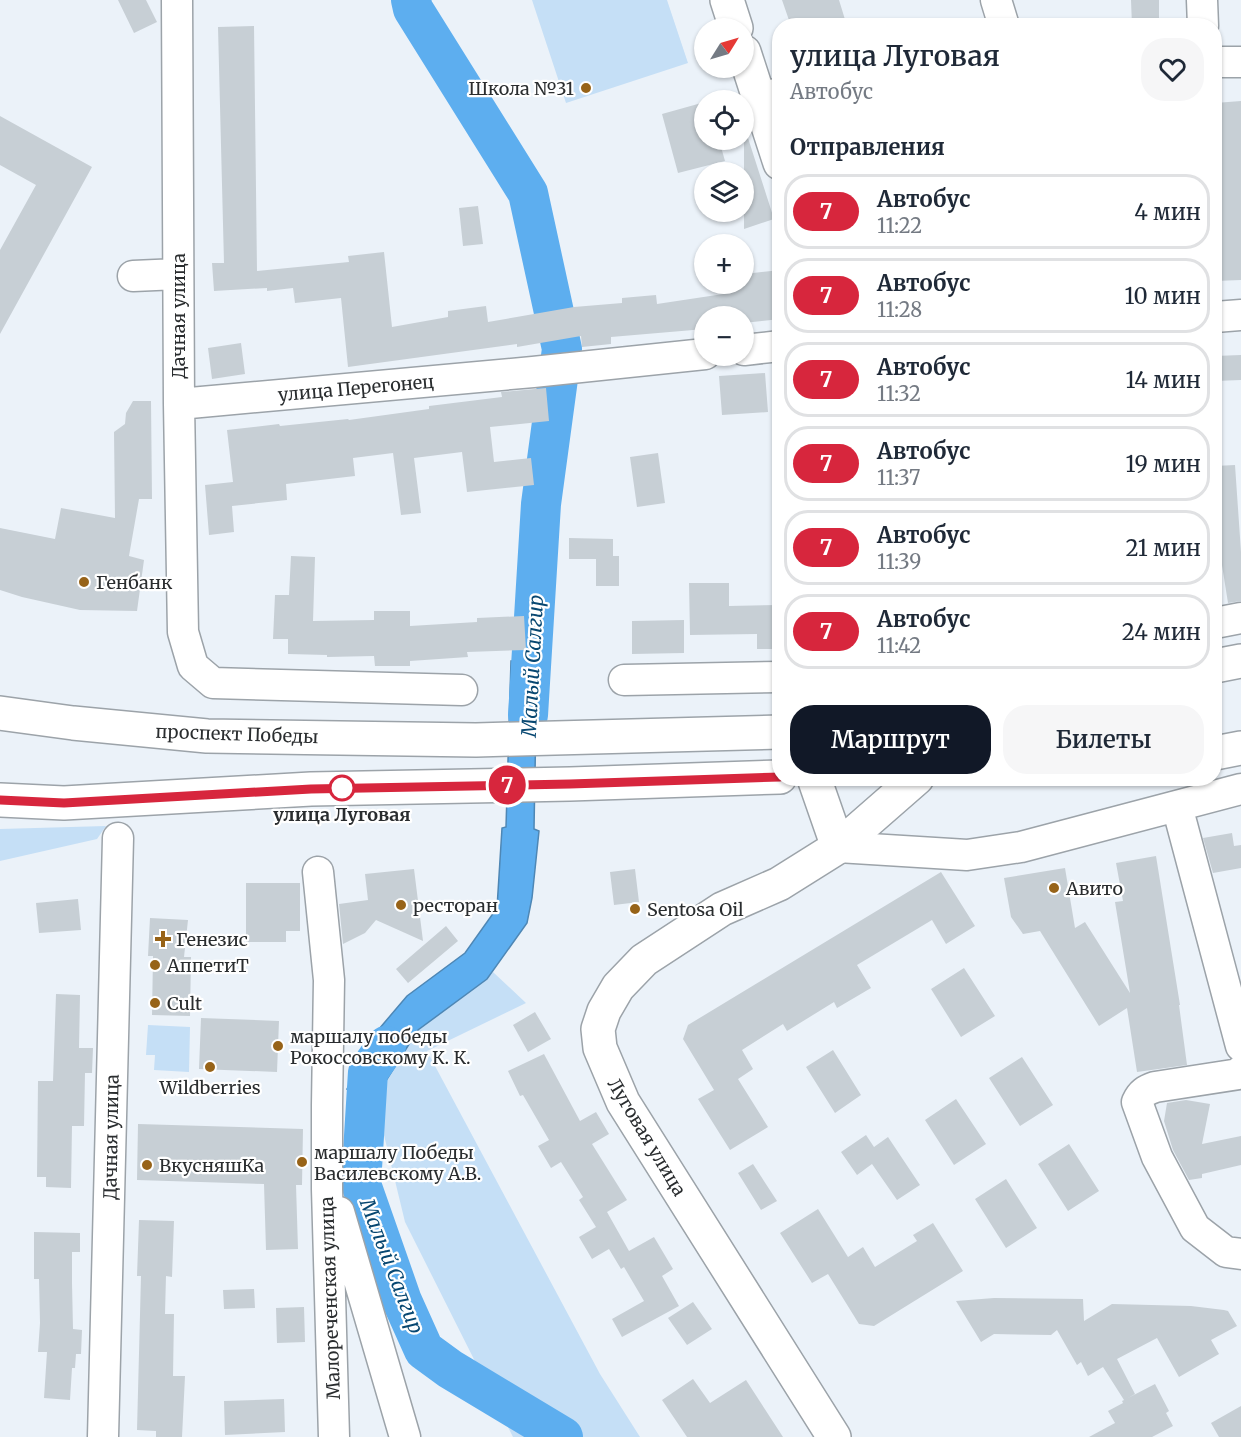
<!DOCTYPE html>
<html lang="ru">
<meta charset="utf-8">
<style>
:root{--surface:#fff;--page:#f6f6f7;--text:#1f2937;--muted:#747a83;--line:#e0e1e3;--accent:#111827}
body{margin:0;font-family:Merriweather,serif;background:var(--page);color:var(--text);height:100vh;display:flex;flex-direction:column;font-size:22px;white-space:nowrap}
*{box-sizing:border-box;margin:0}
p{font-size:20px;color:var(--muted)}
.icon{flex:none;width:33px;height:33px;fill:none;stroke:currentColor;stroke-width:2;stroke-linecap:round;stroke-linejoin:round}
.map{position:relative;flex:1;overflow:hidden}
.drawer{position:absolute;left:772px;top:18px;width:450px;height:768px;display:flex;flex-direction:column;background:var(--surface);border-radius:24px;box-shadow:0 2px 4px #0004}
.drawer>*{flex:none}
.badge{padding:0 12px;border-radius:20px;font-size:21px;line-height:39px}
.needle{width:39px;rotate:53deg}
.fabs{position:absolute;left:694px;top:18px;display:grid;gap:12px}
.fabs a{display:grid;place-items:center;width:60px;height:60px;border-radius:50%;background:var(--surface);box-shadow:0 2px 4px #0004;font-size:30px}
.map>.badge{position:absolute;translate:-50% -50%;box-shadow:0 0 0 3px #fff}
h2{padding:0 18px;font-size:22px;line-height:54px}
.round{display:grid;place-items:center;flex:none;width:63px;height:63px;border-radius:24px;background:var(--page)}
.headline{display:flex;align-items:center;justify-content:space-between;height:102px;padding:0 18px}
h1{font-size:28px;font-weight:600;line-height:45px}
.cta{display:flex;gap:12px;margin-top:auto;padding:12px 18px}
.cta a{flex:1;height:69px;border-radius:24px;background:var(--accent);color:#fff;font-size:24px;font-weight:600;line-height:69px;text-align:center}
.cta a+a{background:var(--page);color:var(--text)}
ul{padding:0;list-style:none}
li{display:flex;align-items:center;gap:18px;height:75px;margin:0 12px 9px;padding:0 6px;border:3px solid var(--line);border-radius:24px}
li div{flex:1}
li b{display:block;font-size:22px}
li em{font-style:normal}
li .badge{min-width:66px;font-weight:700;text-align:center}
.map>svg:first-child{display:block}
.green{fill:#c5dff6}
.water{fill:#5daeef;stroke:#4e87b5;stroke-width:1.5}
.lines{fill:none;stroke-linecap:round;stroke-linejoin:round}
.river{stroke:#5daeef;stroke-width:40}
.building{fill:#c7cfd5}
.minor-casing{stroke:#9ca3a9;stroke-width:33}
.major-casing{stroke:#9ca3a9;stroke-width:36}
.minor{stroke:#fff;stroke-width:30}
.major{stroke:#fff;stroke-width:33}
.line-casing{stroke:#fff;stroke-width:14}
.line{stroke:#d7263d;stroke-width:9}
.poi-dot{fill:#976318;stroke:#fff;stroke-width:2}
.stop-dot{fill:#fff;stroke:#d7263d;stroke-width:3}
.labels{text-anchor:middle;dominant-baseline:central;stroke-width:4.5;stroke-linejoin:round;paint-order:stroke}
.poi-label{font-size:18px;fill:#2a2d2f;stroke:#fff;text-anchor:start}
.street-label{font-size:18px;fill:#2a2d2f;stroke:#fff}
.stop-label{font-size:18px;font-weight:bold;fill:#2a2d2f;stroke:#fff}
.water-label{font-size:20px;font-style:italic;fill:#074771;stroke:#fff}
</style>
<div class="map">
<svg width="1241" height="1437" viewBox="0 0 1241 1437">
<rect width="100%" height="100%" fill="#ebf2f9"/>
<path class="green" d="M532,0H667L688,63L566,103Z
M106,826L97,839L0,861V829Z
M493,972L526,1003L427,1051L600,1374L640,1437H513L405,1222L375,1098L418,1030L487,979Z
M148,1025L190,1027L189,1072L154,1070L155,1055H146Z"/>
<path class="water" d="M511,661H537L534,829L539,831L532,898L527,923L487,979L418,1030L375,1098L347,1089L354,1076L362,1051L379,1029L407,996L465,953L497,908L502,828L506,827Z"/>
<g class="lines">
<path class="river" d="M411,0L413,9L528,193L562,349L541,504L528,715
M386,1046L368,1072L361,1184L402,1301L424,1350L450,1369L563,1437"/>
</g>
<path class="building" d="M118,0H146L157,22L134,33Z
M782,0H839L847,26H791Z
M1131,0H1159V26H1132Z
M254,26L257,271L349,262L348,256L384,252L392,327L448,317V311L486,306L488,322L574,307L622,303V298L656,295L657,304L730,293L729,284H744V274L780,270V319L744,323V316H705V329L611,337V344L582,347L581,336L517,347V344L348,367L341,298L295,303L293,288L267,291V288L214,291L212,263H224L218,27Z
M1241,101V280L1215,281V103Z
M705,102V140H719L725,161L678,173L662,114Z
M0,116L92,167L0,334V250L36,185L0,165Z
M748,138L774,219L744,229V139Z
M478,206L483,244L463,246L459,208Z
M241,343L245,374L212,379L208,348Z
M1241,355V380L1215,381V356Z
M765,373L768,412L722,415L719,376Z
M546,388L549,421L490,427L494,462L531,458L534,485L467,492L462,452L414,458L421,513L401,515L393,453L353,458L355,476L286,484L287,500L232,506L234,532L209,535L205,485L233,482L227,430L279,424L280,426L348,419L349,420L429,409V406L502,397L501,392Z
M133,401H151L152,499H139L129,556L144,560L137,611L80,610L22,597L0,590V528L55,539L61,508L115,518L114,432L125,424L126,413Z
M658,453L665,503L637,507L630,457Z
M1235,465L1241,552V601L1228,603L1218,540H1215V466Z
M569,538L613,539V556H619V586H596V559H569Z
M291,556L315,557L313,621L374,620V611H410V626L477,622V618L524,616L526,650L467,652L468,657L410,661V666H375L374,656L327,657V655L288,654V639H273L275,595H289Z
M689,583H729V606L778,605L779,649H757V634L690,635Z
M684,620V653L632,654V621Z
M1232,833L1234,846L1241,845V868L1213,873L1203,838Z
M1156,856L1180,1005H1179L1187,1065L1137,1072L1127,1008L1099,1026L1040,931L1023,934L1011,917L1004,878L1065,868L1075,928L1085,922L1130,993L1115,902L1123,901L1116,863Z
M414,869L423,941L376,920L365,933L343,944L339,904L368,900L365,874Z
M635,869L639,902L614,905L610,872Z
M941,872L975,926L946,944L932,920L857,965L871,988L837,1008L834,1002L787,1031L783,1024L742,1050L753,1069L738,1079L768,1127L730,1150L698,1099L714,1090L683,1039L688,1025Z
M246,883H300V931H286V942H246Z
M78,899L81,930L39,933L36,903Z
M150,918L188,920L184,957H191L190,1016L152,1015L153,956H148Z
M446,926L458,941L408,983L396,969Z
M964,968L995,1016L961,1037L931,989Z
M56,994L80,995L79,1048H93L92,1073H85L84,1126H72L71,1188L46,1187V1177H37L38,1081H53Z
M535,1012L551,1039L528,1052L513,1025Z
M201,1018L279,1021L277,1072L199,1069Z
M833,1050L861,1095L835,1113L806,1067Z
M544,1054L580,1121L596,1112L609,1134L592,1144L627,1200L607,1212L629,1251L654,1237L673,1269L662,1276L679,1306L622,1337L612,1319L644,1301L624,1267L621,1269L609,1249L592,1259L579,1237L596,1227L579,1200L583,1197L561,1162L551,1168L538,1146L549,1140L523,1095L520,1096L508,1071Z
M1022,1057L1053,1105L1020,1126L989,1078Z
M956,1099L986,1144L954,1165L925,1120Z
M1186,1100L1210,1104L1202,1144L1241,1136V1165L1202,1174V1178L1189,1180L1173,1150L1164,1121L1167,1103Z
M138,1124L303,1129L302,1185H296L298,1249L266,1250L264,1184L137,1180Z
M866,1135L874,1147L888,1137L920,1185L897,1200L872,1164L857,1175L841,1152Z
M1069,1144L1099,1191L1068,1211L1038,1164Z
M753,1164L777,1201L761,1210L738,1173Z
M1006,1179L1037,1228L1006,1248L975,1199Z
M818,1209L848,1257L863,1247L875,1267L917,1241L913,1235L933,1223L963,1271L874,1326L859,1324L828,1274L812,1283L780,1233Z
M139,1220L174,1221L172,1277L166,1276L165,1314H174L173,1376H185L182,1437H156V1431L137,1430L141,1276H137Z
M34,1232L80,1233V1252H72V1283L73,1329L82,1330L81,1354H76L75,1368H72L70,1400L44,1398L47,1352H38L40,1323L39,1279H34Z
M254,1289L255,1308L224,1309L223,1290Z
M994,1298L1083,1299L1084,1321L1112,1304L1191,1306L1224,1310L1228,1311L1237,1326L1211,1340L1219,1354L1179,1377L1157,1338L1117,1359L1135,1394L1128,1398L1155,1384L1169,1411L1166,1413L1173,1426L1152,1437H1089L1115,1423L1108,1411L1123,1403L1122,1401L1124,1400L1103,1367L1088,1376L1081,1362L1077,1365L1057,1330L1051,1335L994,1334L981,1342L956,1301Z
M693,1302L712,1329L687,1345L668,1318Z
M304,1307L305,1342L277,1343L276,1308Z
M693,1379L710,1403L746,1380L783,1437H687L662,1400Z
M284,1399L285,1432L225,1435L224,1401Z
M1241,1406V1437H1219L1211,1423Z"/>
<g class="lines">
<g class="minor-casing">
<path id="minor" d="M177,0L179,404L183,632L193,666L213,683L462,690
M996,0L1004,26
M1202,0L1203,26
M1215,62H1241
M758,96L780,94
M133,276L178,274
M1215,317L1241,315
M744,350L780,346
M179,404L533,372L705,354
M1215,623L1241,618
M624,680L780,677
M1177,806L1241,1046
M838,847L967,855L1021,847L1241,789
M318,872L329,980L327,1105V1189L334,1437
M1241,1071L1239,1074L1155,1087C1146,1090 1141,1093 1137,1102L1157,1157L1195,1228L1226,1252L1241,1254
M339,1212L405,1437
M103,1437L118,838"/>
</g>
<g class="major-casing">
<path id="major" d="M727,0L736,28
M744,52L780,163
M1215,666L1241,661
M0,713L73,723L207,736L476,740L780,732
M1215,753L1241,748
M814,778L838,847
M0,800L64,803L311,789L570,784L780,777
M834,1437L623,1102L600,1048L598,1029L604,1011L618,987L644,960L722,909L779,884L838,847L917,778"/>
</g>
<use href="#minor" class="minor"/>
<use href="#major" class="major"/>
</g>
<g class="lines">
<g class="line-casing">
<path id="line" d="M0,800L64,803L311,789L570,784L780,777"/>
</g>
<use href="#line" class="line"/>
</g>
<g class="poi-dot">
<circle cx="586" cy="88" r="6"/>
<circle cx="84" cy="582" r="6"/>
<circle cx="1054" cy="888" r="6"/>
<circle cx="401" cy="905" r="6"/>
<circle cx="635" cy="909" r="6"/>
<path d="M160 930h6v6h6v6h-6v6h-6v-6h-6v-6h6z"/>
<circle cx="155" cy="965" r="6"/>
<circle cx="155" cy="1003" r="6"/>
<circle cx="278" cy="1046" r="6"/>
<circle cx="210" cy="1067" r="6"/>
<circle cx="302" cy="1162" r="6"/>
<circle cx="147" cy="1165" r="6"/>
</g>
<circle class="stop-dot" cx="342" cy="788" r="12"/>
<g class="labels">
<g class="poi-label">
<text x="574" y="88" text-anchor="end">Школа №31</text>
<text x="96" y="582">Генбанк</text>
<text x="1066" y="888">Авито</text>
<text x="413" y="905">ресторан</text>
<text x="647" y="909">Sentosa Oil</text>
<text x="176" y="939">Генезис</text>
<text x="167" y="965">АппетиТ</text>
<text x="167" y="1003">Cult</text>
<text x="290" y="1036">маршалу победы<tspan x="290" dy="21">Рокоссовскому К. К.</tspan></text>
<text x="210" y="1087" text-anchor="middle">Wildberries</text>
<text x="314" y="1152">маршалу Победы<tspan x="314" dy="21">Василевскому А.В.</tspan></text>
<text x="159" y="1165">ВкусняшКа</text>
</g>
<g class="street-label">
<text transform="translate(178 316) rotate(-90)">Дачная улица</text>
<text transform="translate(356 388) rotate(-5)">улица Перегонец</text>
<text transform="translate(237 734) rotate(2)">проспект Победы</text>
<text transform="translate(111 1137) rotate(-89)">Дачная улица</text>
<text transform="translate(647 1137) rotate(59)">Луговая улица</text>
<text transform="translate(330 1298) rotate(-92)">Малореченская улица</text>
</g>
<g class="stop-label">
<text x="342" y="814">улица Луговая</text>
</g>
<g class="water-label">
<text transform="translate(532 666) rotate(-87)">Малый Салгир</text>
<text transform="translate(392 1266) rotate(69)">Малый Салгир</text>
</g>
</g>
</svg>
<div class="fabs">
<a><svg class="needle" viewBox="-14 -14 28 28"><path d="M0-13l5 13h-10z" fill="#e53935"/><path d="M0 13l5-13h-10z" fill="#747a83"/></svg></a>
<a><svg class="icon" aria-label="locate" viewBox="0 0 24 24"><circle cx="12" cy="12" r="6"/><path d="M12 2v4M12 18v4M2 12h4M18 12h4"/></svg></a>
<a><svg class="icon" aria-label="layers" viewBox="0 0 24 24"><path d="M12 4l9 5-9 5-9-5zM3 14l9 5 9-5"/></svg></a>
<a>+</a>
<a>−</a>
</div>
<b class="badge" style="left:507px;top:785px;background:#d7263d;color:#fff">7</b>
<section class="drawer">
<div class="headline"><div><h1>улица Луговая</h1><p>Автобус</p></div><a class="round"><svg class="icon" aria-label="heart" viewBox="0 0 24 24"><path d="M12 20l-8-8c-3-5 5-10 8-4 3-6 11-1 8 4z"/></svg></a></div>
<h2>Отправления</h2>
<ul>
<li><span class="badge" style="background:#d7263d;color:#fff">7</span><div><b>Автобус</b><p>11:22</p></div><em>4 мин</em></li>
<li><span class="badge" style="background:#d7263d;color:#fff">7</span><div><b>Автобус</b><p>11:28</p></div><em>10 мин</em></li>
<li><span class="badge" style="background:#d7263d;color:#fff">7</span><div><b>Автобус</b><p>11:32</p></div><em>14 мин</em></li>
<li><span class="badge" style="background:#d7263d;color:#fff">7</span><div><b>Автобус</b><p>11:37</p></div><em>19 мин</em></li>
<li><span class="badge" style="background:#d7263d;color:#fff">7</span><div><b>Автобус</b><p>11:39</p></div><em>21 мин</em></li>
<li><span class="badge" style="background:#d7263d;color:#fff">7</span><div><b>Автобус</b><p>11:42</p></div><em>24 мин</em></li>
</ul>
<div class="cta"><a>Маршрут</a><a>Билеты</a></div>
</section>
</div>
